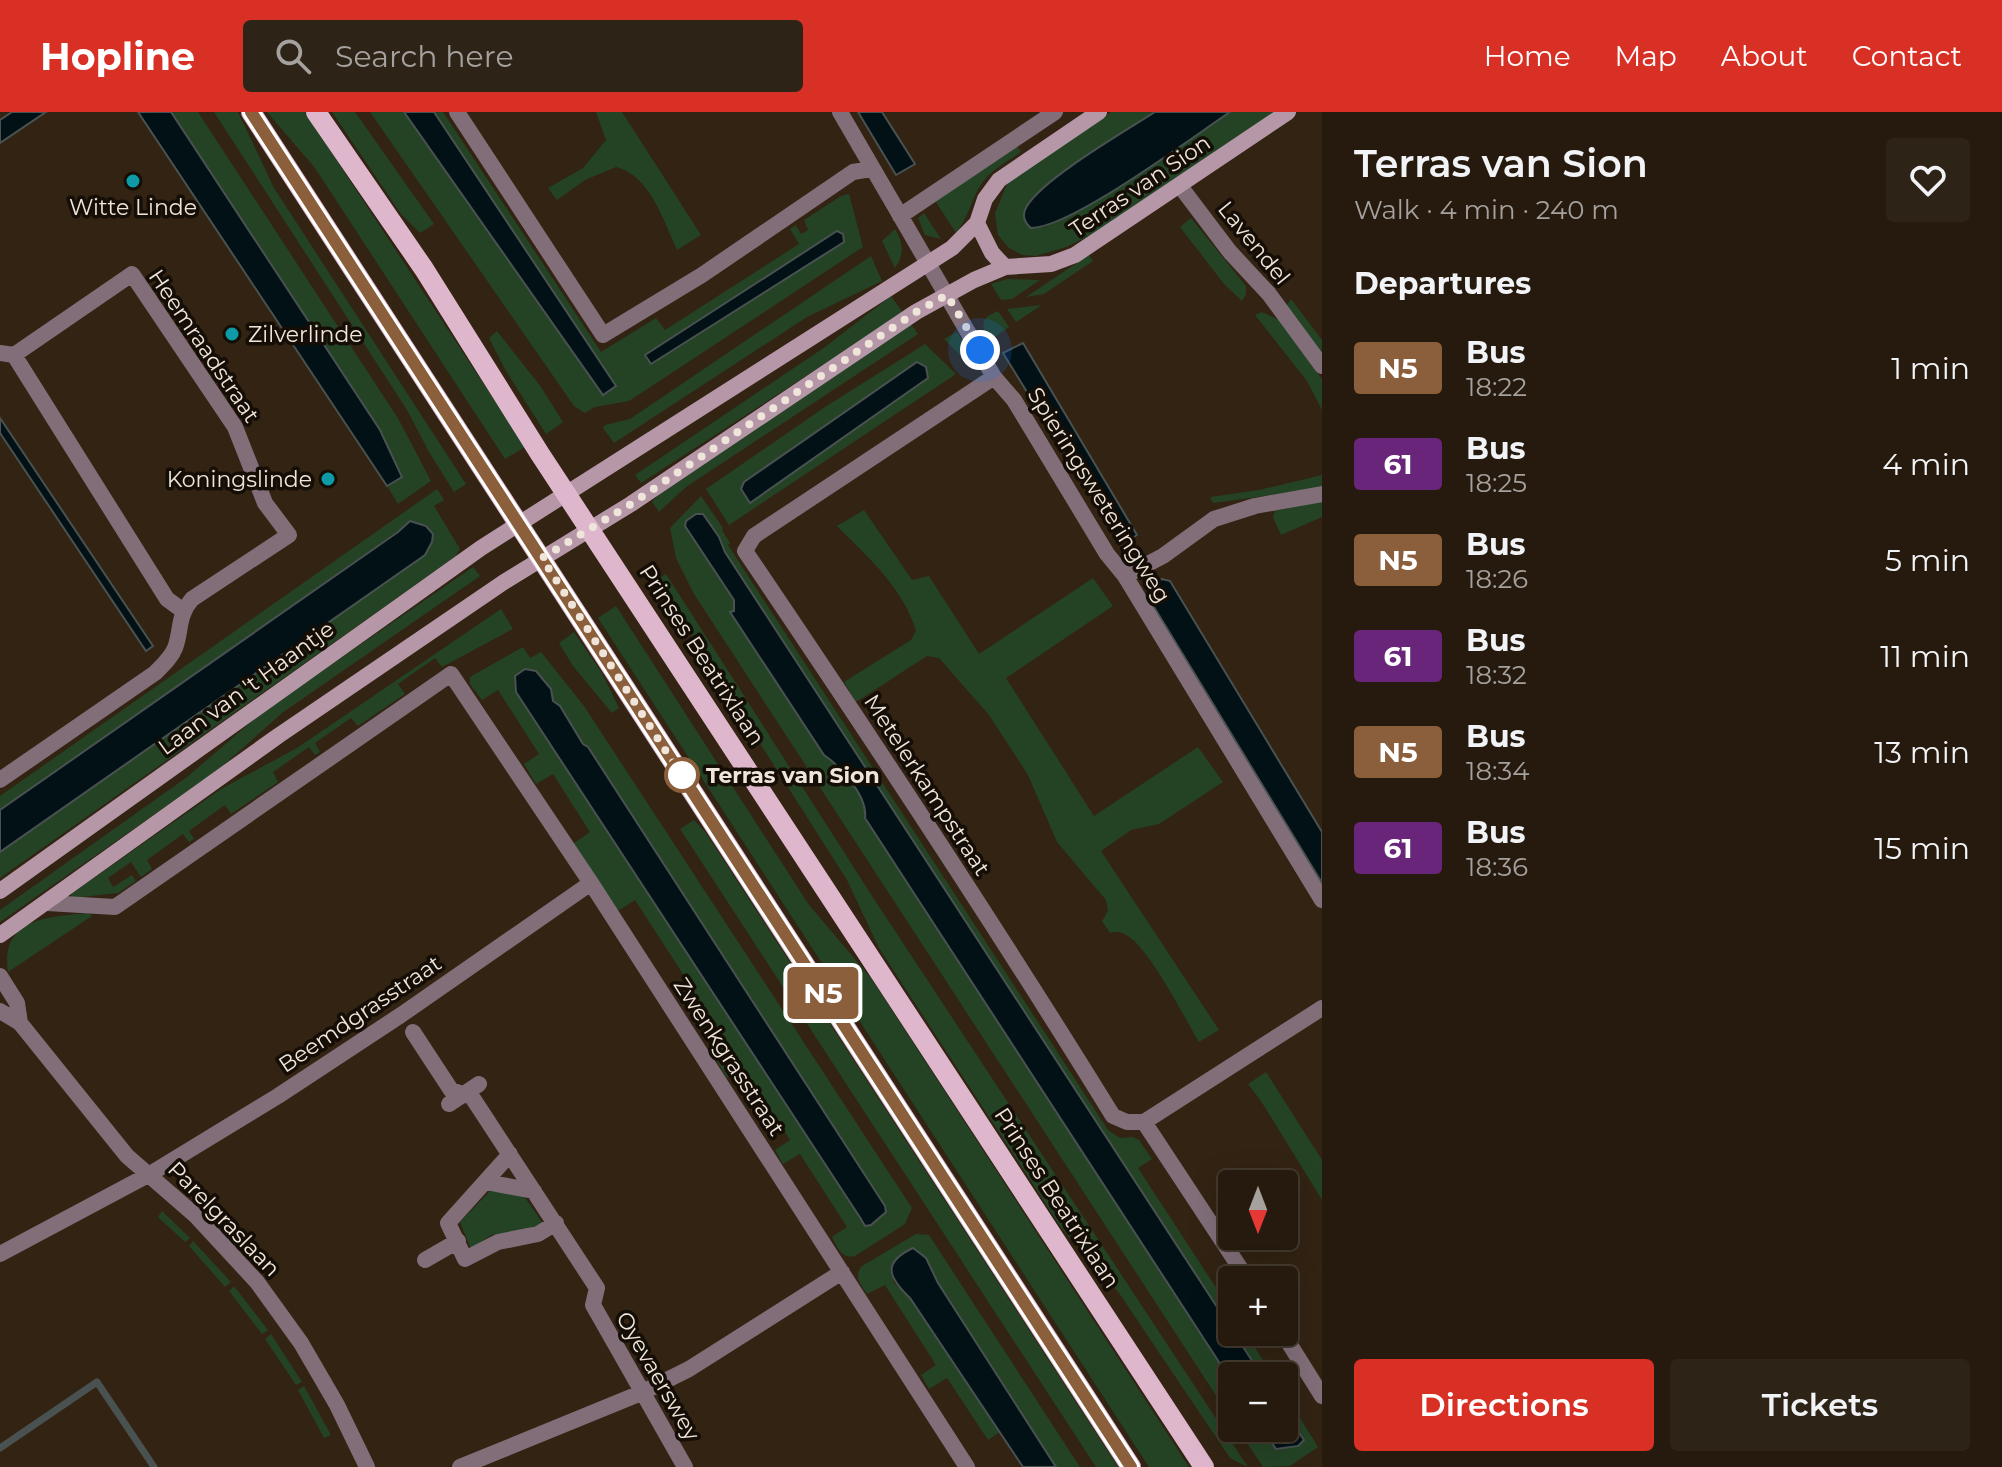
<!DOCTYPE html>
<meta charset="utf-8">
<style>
:root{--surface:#261a0e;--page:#2e2317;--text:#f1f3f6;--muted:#a4a19e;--line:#42382e;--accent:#d93025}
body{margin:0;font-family:Montserrat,sans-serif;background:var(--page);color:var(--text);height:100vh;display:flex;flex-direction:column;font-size:30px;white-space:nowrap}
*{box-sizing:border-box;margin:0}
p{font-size:26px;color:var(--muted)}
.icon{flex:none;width:44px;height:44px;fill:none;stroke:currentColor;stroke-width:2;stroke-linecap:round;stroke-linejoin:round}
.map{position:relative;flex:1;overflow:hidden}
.side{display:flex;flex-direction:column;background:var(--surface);width:680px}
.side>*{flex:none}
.badge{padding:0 16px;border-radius:6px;font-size:28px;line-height:52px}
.needle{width:52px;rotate:180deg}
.controls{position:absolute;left:1218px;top:1058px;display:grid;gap:16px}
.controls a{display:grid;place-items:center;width:80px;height:80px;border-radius:8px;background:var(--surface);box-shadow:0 8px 32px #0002,0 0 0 2px var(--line);font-size:40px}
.you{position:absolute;width:40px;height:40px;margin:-20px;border:6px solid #fff;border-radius:50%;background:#1a73e8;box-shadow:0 0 0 12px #1a73e833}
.map>.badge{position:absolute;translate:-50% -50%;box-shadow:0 0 0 4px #fff}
h2{padding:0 32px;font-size:30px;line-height:72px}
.round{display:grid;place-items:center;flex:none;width:84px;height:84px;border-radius:8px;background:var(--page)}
.overview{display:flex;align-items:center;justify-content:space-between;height:136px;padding:0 32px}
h1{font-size:38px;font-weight:600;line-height:60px}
.cta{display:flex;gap:16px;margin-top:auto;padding:16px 32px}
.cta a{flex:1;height:92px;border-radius:8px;background:var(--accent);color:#fff;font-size:32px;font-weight:600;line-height:92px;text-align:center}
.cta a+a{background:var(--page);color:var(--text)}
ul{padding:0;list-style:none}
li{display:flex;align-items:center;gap:24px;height:96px;padding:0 32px}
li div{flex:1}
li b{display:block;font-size:30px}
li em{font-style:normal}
li .badge{min-width:88px;font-weight:700;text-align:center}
header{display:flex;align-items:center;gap:48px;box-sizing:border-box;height:112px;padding:0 40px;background:var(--accent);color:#fff}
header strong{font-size:38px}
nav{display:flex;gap:44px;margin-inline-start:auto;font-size:28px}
.search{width:560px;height:72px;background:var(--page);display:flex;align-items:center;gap:20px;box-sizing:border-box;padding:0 28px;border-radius:8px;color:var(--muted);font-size:30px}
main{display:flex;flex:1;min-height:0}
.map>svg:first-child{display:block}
.green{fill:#244325;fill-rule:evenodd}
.water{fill:#021116;stroke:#495151;stroke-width:2}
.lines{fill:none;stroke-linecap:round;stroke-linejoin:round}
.stream{stroke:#495151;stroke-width:7}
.street{stroke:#816e79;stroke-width:16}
.secondary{stroke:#b697a8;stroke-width:16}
.primary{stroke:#deb7cd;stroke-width:20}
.line-casing{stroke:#fff;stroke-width:18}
.line{stroke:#8b5e3c;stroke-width:12}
.walk{stroke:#efe5db;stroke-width:8;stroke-dasharray:0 14.4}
.culture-dot{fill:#0f9aa8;stroke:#140e07;stroke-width:3}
.stop-dot{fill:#fff;stroke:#8b5e3c;stroke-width:4}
.labels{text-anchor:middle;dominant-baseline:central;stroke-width:7;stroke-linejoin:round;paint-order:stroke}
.street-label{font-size:22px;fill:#efe5db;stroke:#140e07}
.poi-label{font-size:22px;fill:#efe5db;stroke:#140e07}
.stop-label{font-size:22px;font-weight:bold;fill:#efe5db;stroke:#140e07;text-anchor:start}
</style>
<header>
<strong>Hopline</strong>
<div class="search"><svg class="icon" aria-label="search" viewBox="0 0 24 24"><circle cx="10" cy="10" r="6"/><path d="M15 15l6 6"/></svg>Search here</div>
<nav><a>Home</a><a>Map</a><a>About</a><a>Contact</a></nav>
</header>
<main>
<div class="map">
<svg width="1322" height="1355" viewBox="0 0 1322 1355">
<rect width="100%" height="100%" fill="#322313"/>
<path class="green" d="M171,0H198L399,308L431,369L398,392L387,374L400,367L380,318Z
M214,0H238L274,76L466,372L454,380L429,340L407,298Z
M267,0H305L525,335L505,347L315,56Z
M332,0H355L434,112L420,121L401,102Z
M370,0H404L603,283L615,274L434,0H443L601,240L656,206L665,218L799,132L790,117L796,113L801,122L808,118L804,108L841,84L849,82L863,135L629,289L595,295L585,301L574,294ZM836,119L843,122L645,243Z
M596,0H622L701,123L677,138C664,110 650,63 616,55L585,68L557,88L548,76L583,56L606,28Z
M1111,0H1155L1066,59L1027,93L1043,116L1085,96L1230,0H1279L1099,119L1066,135L1036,144L1022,143L1009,136L998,123L995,101L1008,70Z
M1017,34L1021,40C1007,50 989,59 980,74C971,89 968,106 956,121L936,90L938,86Z
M924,101L941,127L925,123L918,106Z
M1191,106L1246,174V182L1242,189L1224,172L1180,115Z
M895,117C904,131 904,143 895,156L882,129Z
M1089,143L1093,149L1044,182L1026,185Z
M871,144L882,169L807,205L614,331L603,316L605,313L630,307Z
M1007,167L1040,168L1012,187L1001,188L991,172Z
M891,184L903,201L641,371L635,363L825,235Z
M1291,187L1322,228V243L1287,193Z
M1042,193L1016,210L1007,197Z
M998,199L1009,215L989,229C980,214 981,205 998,199Z
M1262,200L1279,208L1322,267V298L1307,269L1255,203Z
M910,211L918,222L686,375L659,400L652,390L668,373Z
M497,219L541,275L563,310L546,322L506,259L489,226Z
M957,220L971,242L963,246L944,227Z
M925,232L956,262L729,413L706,377L825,295ZM917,250L927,267L750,391L744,370Z
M1322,363V374L1310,378L1213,391L1210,385L1259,378Z
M437,377L444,388L434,394L460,437L455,445L0,766V740L425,443L432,430L433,421L405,414L0,698V684Z
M701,384L723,416L722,418L730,431L728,433L1108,1018L1120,1026L1133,1025L1139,1028L1152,1047L1138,1056L1232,1200V1218L725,440L719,425L703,402L685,414L734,488V499L731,501L824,643C841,655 868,683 865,706L1232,1270V1308L694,482L676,446L670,416Z
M1322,389V405L1281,423L1273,406L1275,399Z
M864,398L912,468L929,464L979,542L1093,466L1113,494L1006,566L1094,704L1198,635L1223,670L1159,712L1131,718L1101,739L1219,918L1199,930C1184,905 1151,839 1128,824C1122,820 1117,819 1110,821L1102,809L1108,799L1106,788L1057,730L1028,663L989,603L939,546L927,544L856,590L844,570L911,528L916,519C904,477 867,444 837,414Z
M473,455L480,464L282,601L218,658L0,810V798L187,665L264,599Z
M666,462L874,787L1248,1355L1230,1346L1119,1181L1062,1117L879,836L847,768L656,468Z
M616,494L809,793L871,866L1189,1355H1149L598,506Z
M501,497L513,517L442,555L435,546L398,572L405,582L358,614L351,606L315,631L320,640L315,643L309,635L273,660L278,670L231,702L225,693L189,719L194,727L189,730L183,722L147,748L152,757L141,765L131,750L108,766L113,775L132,763L136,769L118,781L72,786L71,782L221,677L297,636Z
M574,520L602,561L619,596L612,601L573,554L559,531Z
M523,535L530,546L541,540L584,594L912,1096L905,1112L855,1144C841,1147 838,1136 832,1125L847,1115L800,1042L783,1052L775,1038L790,1028L744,956L727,966L708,935L723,924L635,788L618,799L573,732L590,720L553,662L536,672L524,652L539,642L498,578L482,588L470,572V565ZM530,557L552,582L553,589C561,600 580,629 588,636L885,1094L886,1100Z
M694,708L706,721L1118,1355H1096L680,717Z
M89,801L92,804L8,860C0,805 50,805 89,801Z
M1266,960L1322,1048V1088L1261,989L1248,972Z
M491,1078L524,1084L544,1113L536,1117L491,1123L471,1137L460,1110Z
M162,1099L190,1126L185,1130L158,1105Z
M916,1122L929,1123L1080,1355H1056L938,1171L926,1146L913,1136L890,1158L894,1171L910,1186L1000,1320L988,1328L947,1266L929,1277L921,1263L936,1253L885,1173L867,1182C861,1172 853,1165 862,1154Z
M193,1129L231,1170L225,1175L189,1134Z
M234,1174L268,1218L262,1222L229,1179Z
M1233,1220H1245L1273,1264H1262Z
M271,1222L302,1270L296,1273L265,1227Z
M304,1274L331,1323L324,1326L298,1278Z
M1284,1280L1318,1335L1290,1354L1263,1355L1237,1316H1262L1276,1337L1297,1334L1303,1328L1284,1298Z"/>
<path class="water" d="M12,0H46L0,31V8Z
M138,0H171L380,318L402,365L387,374Z
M404,0H434L616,274L603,283Z
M858,0H882L915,52L896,63Z
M1155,0H1230C1191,26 1071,116 1031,116C1024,110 1021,103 1027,94C1044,66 1124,20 1155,0Z
M837,119L843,122L844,130L651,252L645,243Z
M1023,231L1137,423L1121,433L1003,241Z
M917,250L926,255L928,266L750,391L741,377L744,370Z
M0,306L153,534L146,539L0,321Z
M696,402H703L719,425L725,440L1262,1264H1232V1270L865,706C868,684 840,654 824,643L730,500L734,499V488L685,414L686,409Z
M410,409L426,414L433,422L432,430L425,443L0,740V698L398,420Z
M1162,467L1170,469L1322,720V771L1151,490C1150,478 1150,473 1162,467Z
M525,557L536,559L551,577L553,589L560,594L583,632L588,635L885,1094L886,1100L871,1113L865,1114L861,1107L516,580L515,564Z
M913,1136L926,1146L938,1171L1056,1355H1023L910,1186C889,1166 881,1151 913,1136Z
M1284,1298L1304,1328L1298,1334L1276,1337L1262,1316H1284Z"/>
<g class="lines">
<path class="stream" d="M0,1336L97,1270L154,1355"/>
<path class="street" d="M457,0L603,223L702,163L853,60L871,57
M840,0L994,265L1014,288L1107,442L1125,464L1322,788
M1180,74L1230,140L1269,182L1322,254
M900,104L1055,0
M0,241L14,243L132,162L235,315L265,391L289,423L192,487C177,505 182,517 175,536C171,546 163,553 155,561L0,668
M14,243L167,487L182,498
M994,265L754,424L745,439C871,625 995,813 1113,1004L1127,1010H1144L1248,1168
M1125,464L1163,444L1214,407L1255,394L1322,382
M47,791L115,795L451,562L591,771L967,1355
M0,864L17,891L20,911
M0,899L20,911L127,1044L196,1104L257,1170L301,1231L337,1293L367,1355
M413,920L451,978L472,985L597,1176L593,1193L685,1355
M449,992L479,972
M1144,1010L1322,896
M510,1042L448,1111L465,1147L498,1130L538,1122L556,1111
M486,1070L534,1079
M0,1142L150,1062L278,984L401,903L591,771
M425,1148L458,1129
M1282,1220L1322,1284
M460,1355L641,1281L689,1257L842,1160"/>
<path class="secondary" d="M977,111L992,141L1005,155
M0,779L481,436L952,136L977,111L985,87L999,68L1099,0
M0,823L278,624L504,470L631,392L916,200L974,168L1005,155L1051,152L1075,143L1288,0"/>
<path class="primary" d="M251,0L1131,1355
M316,0L424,157L540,342L1204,1355"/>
</g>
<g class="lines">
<g class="line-casing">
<path id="line" d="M251,0L1131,1355"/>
</g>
<use href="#line" class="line"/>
<path class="walk" d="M682,663L685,669L542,446L631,392L916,200L947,183L980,238"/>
</g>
<g class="culture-dot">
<circle cx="133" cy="69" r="8"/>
<circle cx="232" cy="222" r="8"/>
<circle cx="328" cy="367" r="8"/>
</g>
<circle class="stop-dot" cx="682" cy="663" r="16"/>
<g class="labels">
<g class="street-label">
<text transform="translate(1140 74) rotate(-34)">Terras van Sion</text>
<text transform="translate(1254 131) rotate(51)">Lavendel</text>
<text transform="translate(204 234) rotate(56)">Heemraadstraat</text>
<text transform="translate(1099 383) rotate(58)">Spieringsweteringweg</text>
<text transform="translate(702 543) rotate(57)">Prinses Beatrixlaan</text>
<text transform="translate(246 576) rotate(-36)">Laan van 't Haantje</text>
<text transform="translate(927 673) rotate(57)">Metelerkampstraat</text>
<text transform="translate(360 902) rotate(-34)">Beemdgrasstraat</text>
<text transform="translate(729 945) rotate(57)">Zwenkgrasstraat</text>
<text transform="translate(1057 1086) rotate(57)">Prinses Beatrixlaan</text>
<text transform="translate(224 1107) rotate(46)">Parelgraslaan</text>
<text transform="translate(658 1264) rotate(60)">Oyevaerswey</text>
</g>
<g class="poi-label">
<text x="133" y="95">Witte Linde</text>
<text x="248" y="222" text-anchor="start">Zilverlinde</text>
<text x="312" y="367" text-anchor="end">Koningslinde</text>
</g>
<g class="stop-label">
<text x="706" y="663">Terras van Sion</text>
</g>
</g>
</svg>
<div class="controls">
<a><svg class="needle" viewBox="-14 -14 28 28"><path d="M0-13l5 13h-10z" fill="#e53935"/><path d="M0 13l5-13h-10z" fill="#a4a19e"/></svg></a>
<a>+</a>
<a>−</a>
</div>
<div class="you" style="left:980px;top:238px"></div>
<b class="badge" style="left:823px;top:881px;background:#8b5e3c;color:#fff">N5</b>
</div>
<section class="side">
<div class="overview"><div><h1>Terras van Sion</h1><p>Walk · 4 min · 240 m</p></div><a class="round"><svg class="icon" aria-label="heart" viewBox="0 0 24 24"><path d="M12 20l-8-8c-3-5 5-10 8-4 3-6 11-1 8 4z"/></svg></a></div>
<h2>Departures</h2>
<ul>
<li><span class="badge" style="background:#8b5e3c;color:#fff">N5</span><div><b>Bus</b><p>18:22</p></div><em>1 min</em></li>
<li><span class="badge" style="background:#68257a;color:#fff">61</span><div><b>Bus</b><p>18:25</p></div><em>4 min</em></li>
<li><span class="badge" style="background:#8b5e3c;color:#fff">N5</span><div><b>Bus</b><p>18:26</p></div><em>5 min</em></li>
<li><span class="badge" style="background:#68257a;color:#fff">61</span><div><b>Bus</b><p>18:32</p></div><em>11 min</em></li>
<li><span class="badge" style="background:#8b5e3c;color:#fff">N5</span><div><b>Bus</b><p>18:34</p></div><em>13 min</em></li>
<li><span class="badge" style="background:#68257a;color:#fff">61</span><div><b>Bus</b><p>18:36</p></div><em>15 min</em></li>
</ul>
<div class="cta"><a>Directions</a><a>Tickets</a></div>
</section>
</main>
